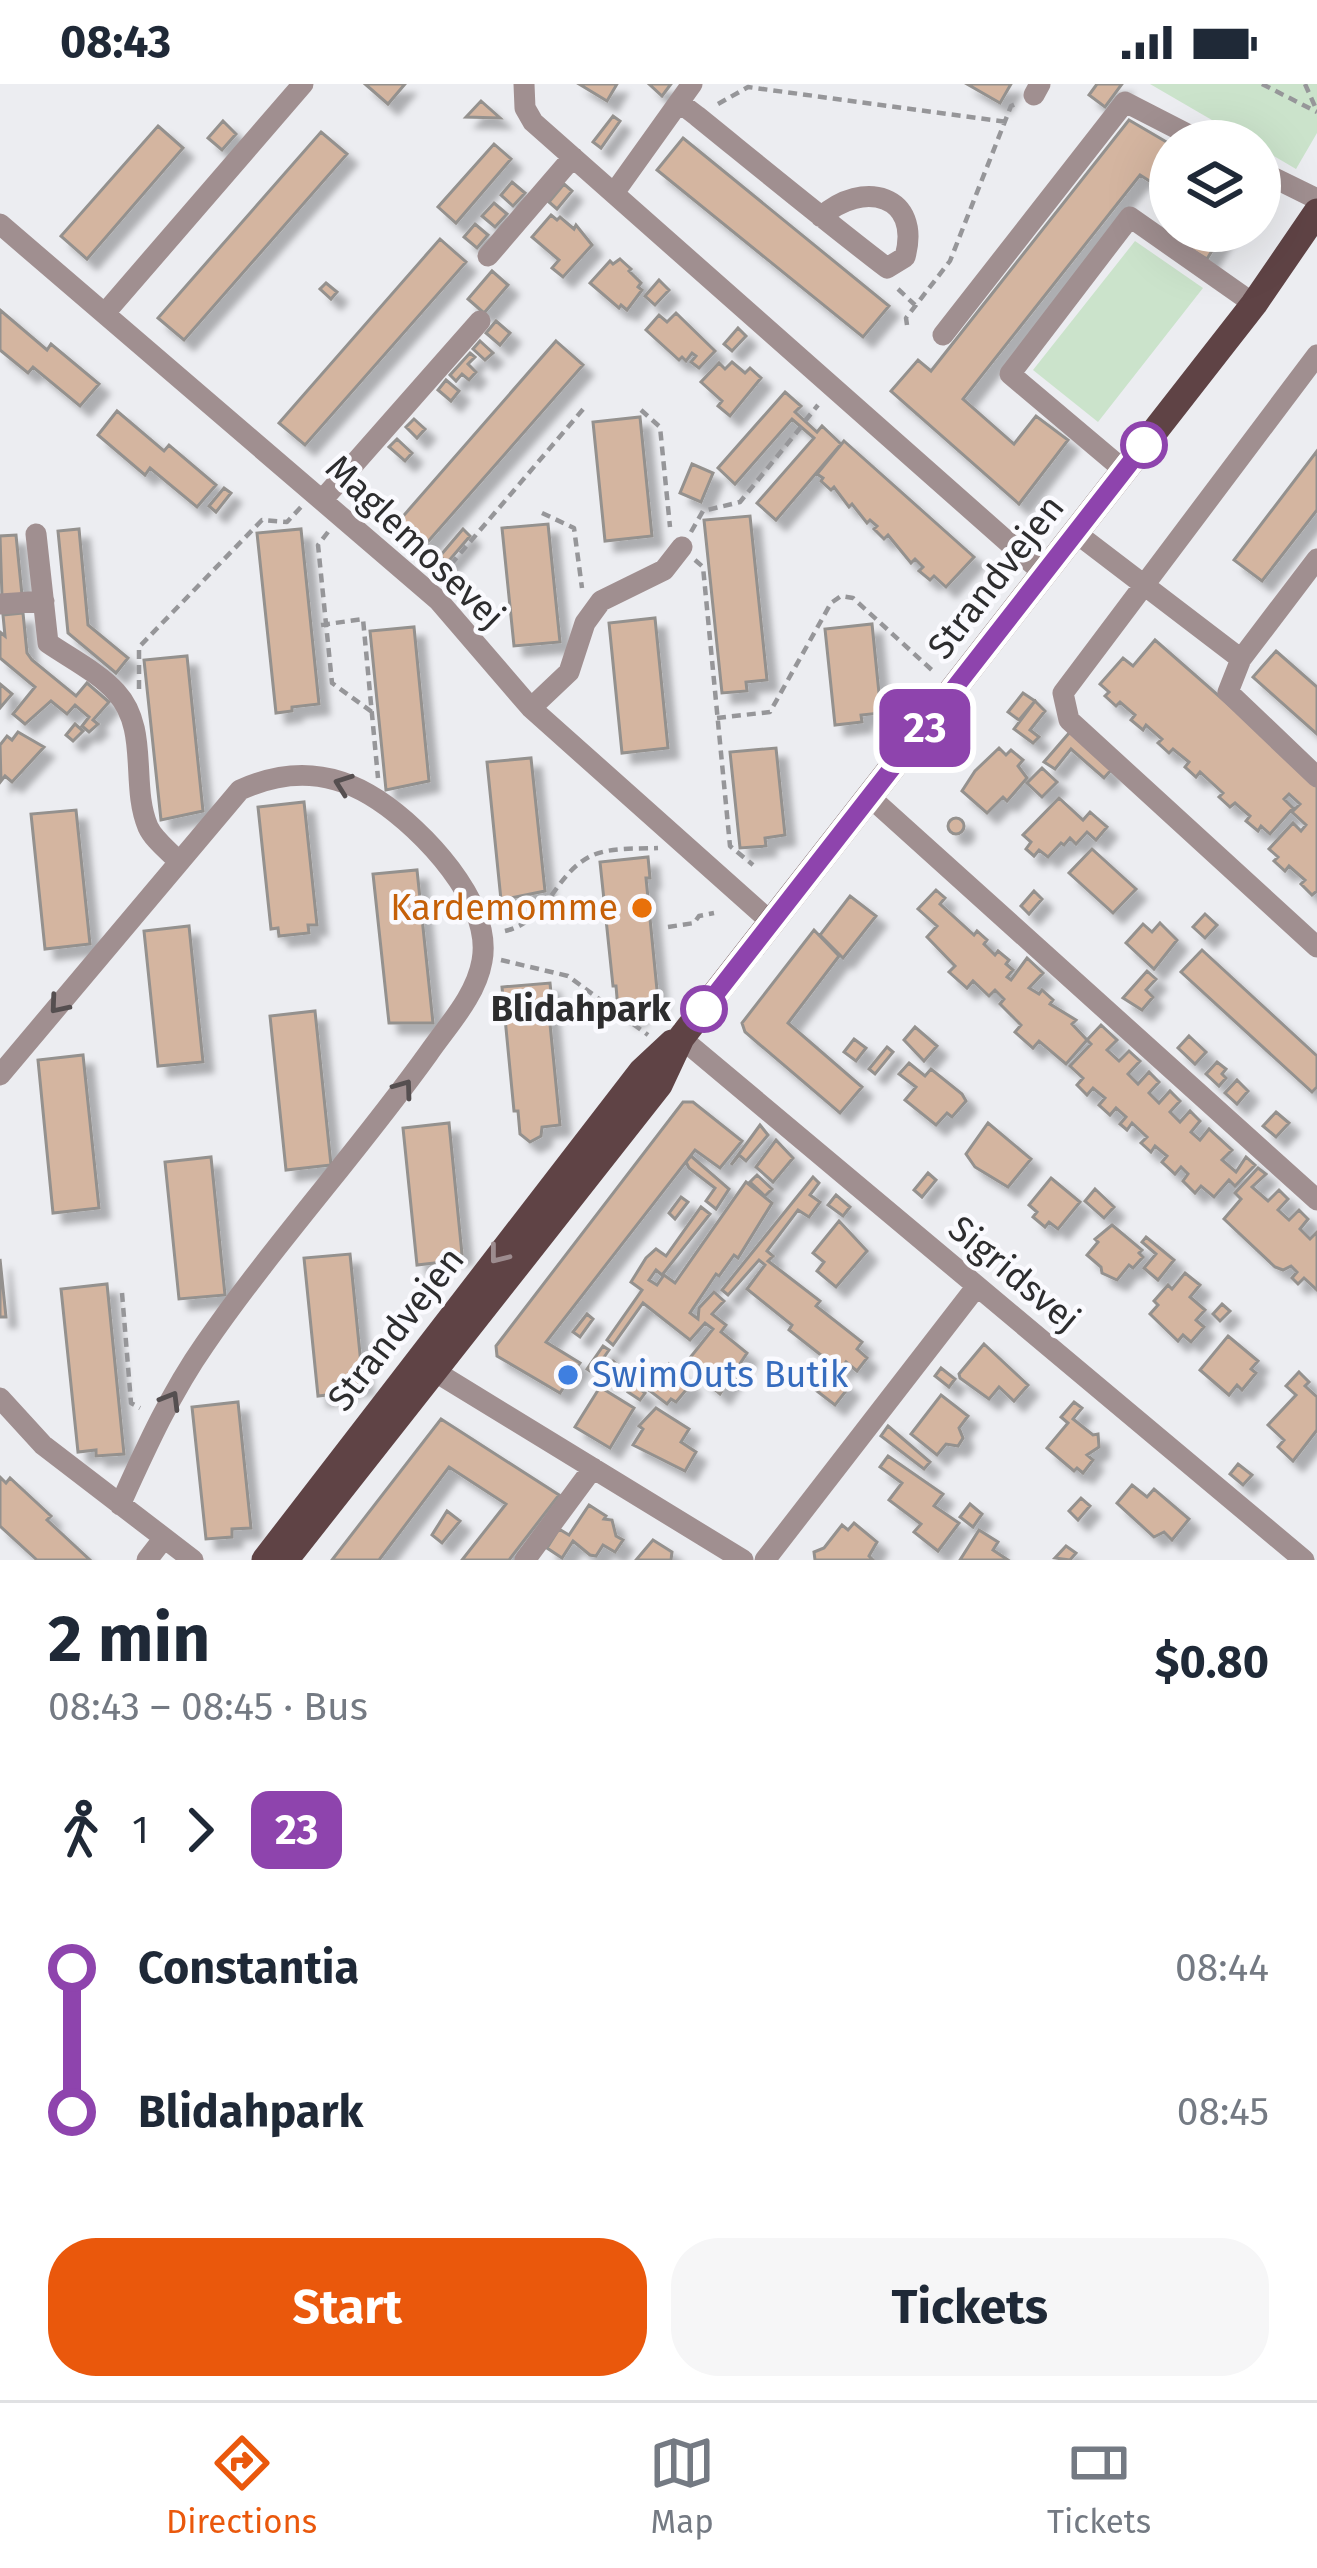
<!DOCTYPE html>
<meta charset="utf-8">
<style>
:root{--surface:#fff;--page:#f6f6f7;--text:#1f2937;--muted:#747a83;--line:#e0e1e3;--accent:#ea580c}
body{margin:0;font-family:"Fira Sans",sans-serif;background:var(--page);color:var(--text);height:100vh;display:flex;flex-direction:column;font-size:45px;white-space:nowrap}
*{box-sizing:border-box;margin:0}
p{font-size:39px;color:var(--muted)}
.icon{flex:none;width:66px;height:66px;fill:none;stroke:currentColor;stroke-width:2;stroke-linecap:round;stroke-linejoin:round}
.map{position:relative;height:1476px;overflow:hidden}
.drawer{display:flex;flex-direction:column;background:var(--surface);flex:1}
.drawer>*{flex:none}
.badge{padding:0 24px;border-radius:18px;font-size:42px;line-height:78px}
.controls{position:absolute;left:1149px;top:36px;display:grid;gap:24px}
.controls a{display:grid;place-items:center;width:132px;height:132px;border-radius:50%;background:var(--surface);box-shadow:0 12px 48px #0002;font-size:60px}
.map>.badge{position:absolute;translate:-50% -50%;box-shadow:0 0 0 6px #fff}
.legs{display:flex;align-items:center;gap:18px;height:132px;padding:0 48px;font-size:39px}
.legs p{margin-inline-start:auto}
.overview{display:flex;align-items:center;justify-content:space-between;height:204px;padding:0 48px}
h1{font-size:66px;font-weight:700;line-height:90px}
.primary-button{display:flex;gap:24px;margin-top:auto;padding:24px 48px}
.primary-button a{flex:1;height:138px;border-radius:48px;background:var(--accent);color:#fff;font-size:48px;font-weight:700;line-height:138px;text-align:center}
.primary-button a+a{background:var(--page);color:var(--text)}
ul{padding:0 48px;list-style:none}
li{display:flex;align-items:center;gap:42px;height:144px;font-size:45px}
li i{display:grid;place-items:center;width:18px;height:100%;margin:0 15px;background:currentColor}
li i::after{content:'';width:30px;height:30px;margin:-15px;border:9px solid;border-radius:50%;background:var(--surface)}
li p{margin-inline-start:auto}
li:first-child i{background:linear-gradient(#0000 50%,currentColor 0)}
li:last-child i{background:linear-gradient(currentColor 50%,#0000 0)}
.status{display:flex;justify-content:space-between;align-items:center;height:84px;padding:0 60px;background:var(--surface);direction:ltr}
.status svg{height:33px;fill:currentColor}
.tabs{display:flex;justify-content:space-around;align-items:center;height:168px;border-top:3px solid var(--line);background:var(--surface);font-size:33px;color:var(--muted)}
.tabs a{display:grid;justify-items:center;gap:6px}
.tabs .selected{color:var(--accent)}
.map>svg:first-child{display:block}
.green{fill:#cbe3cb}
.building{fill:#d4b5a0;stroke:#94918e;stroke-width:3;filter:url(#shadow)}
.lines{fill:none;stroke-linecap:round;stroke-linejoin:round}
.path{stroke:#969699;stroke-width:4.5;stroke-dasharray:9 6;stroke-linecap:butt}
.minor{stroke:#a08f90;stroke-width:21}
.major{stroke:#5f4345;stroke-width:27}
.oneway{stroke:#554f50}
.oneway2{stroke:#9d8c8f}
.line-1-casing{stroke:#fff;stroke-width:27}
.line-1{stroke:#8e44ad;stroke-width:18}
.stop-1-dot{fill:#fff;stroke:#8e44ad;stroke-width:6}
.food-dot{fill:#e8710a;stroke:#fafafe;stroke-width:4.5}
.shop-dot{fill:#3f7fe0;stroke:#fafafe;stroke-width:4.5}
.labels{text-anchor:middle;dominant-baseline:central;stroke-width:9;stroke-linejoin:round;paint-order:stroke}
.street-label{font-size:36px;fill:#2d2d2e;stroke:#fafafe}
.food-label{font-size:36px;fill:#c56008;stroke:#fafafe;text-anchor:end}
.stop-label{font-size:36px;font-weight:bold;fill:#2d2d2e;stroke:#fafafe;text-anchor:end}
.shop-label{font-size:36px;fill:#366cbe;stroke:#fafafe;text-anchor:start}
</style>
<div class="status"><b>08:43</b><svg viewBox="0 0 49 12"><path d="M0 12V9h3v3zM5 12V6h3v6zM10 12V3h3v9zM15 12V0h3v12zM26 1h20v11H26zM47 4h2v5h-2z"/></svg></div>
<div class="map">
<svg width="1317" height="1476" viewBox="0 0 1317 1476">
<defs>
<filter id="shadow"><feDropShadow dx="10" dy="10" stdDeviation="3" flood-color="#0004"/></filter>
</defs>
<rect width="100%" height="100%" fill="#ecedf1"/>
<path class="green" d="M1150,0H1317V49L1296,85L1260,64V57H1248Z
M1135,157L1203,204L1098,338L1033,286Z"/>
<path class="building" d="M365,0H405L388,20Z
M579,0H617L607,17Z
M649,0H671L662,12Z
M967,0H1011L1000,19Z
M1097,0H1122L1105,23L1089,11Z
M481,17L500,34L466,33Z
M613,32L620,37L601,64L593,58Z
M1129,36L1170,60V110L1140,91L963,315L1014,360L1036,332L1068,356L1019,420L891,307L918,276L931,287Z
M223,37L236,50L222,66L208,54Z
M158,42L183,64L87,175L61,152Z
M321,48L347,70L184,256L158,234Z
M683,54L889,222L863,253L657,86Z
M494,60L511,75L456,139L438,123Z
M512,98L525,109L513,122L501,111Z
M564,100L572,107L557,125L549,118Z
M494,119L507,130L495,143L482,132Z
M551,131L557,136L560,133L574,145L576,141L592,161L563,193L552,184L559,176L532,153Z
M475,140L488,151L477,164L464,153Z
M1176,147H1224L1207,175L1172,154Z
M440,155L466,178L305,361L279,339Z
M620,175L631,185L629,187L641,199L638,203L642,206L627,226L621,221L619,224L590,199L610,177L613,180Z
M492,187L508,201L484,229L468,215Z
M659,196L669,206L655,221L645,212Z
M326,199L337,208L331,215L320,205Z
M0,226L47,266L51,260L99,300L80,322L33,283L28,289L0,266Z
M676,229L715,267L699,284L691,278L696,272L692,269L686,277L682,273L679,276L646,246L659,231L667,238Z
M496,237L510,249L500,261L486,249Z
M738,244L746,252L732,267L724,260Z
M480,257L493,269L485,276L473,265Z
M556,257L583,281L425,461L398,438Z
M470,269L475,273L468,280L476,288L469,296L462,290L456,297L450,291Z
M732,278L745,289L750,284L761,294L730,332L718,322L722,317L701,298L719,279L725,285Z
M446,296L459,307L451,317L438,306Z
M785,308L801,322L795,328L817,348L822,342L841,360L776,436L757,419L814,354L792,335L735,400L718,384Z
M117,327L164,367L169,361L216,401L197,423L150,384L145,391L98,351Z
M640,333L652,452L605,457L593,338Z
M414,335L425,345L417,354L406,343Z
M397,355L412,369L405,377L389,363Z
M844,357L974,473L946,503L934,492L930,496L919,487L923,483L915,475L911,479L888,451L884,455L874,445L877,442L870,436L867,439L852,420L849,423L834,403L831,406L821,397L823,394L817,390Z
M1317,367V426L1262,497L1234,476Z
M692,380L713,389L701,418L680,409Z
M224,404L231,409L216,428L209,422Z
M750,432L767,596L746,598L747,607L722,609L704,436Z
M548,440L560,558L514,562L502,444Z
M79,445L88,541L128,574L116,589L68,549L58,447Z
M301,445L319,620L292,623V627L276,629L257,449Z
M463,445L470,452L447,479L440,472Z
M16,451L22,511L2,513L0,452Z
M23,529L27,569L32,576L76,612L87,599L109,618L93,636L98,640L89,648L82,642L89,633L75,621L67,630L51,617L25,640L13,630L35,603L0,574V548L5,552L3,531Z
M655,534L668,664L622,669L609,539Z
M872,540L881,629L861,631L862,638L835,641L825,545Z
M414,543L429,697L386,706L370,547Z
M1155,556L1317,698V807L1312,811L1301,800L1305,796L1289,782L1285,787L1274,777L1278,773L1269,765L1293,739L1301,747L1306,741L1292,728L1300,720L1289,710L1284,715L1293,724L1270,750L1261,742L1258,747L1246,737L1250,732L1235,719L1230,723L1219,713L1223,709L1200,688L1196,693L1185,683L1189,678L1173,665L1169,669L1158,659L1162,655L1146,641L1143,646L1131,636L1135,631L1120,618L1116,622L1105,612L1109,608L1100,600L1123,574L1133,582Z
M1276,567L1317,603V650L1253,593Z
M187,572L203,727L161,736L144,576Z
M0,600L12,610L0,624Z
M1023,609L1035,617L1019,636L1008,628Z
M1035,617L1045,627L1030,646L1039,653L1033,659L1014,645Z
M75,640L83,647L73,657L66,651Z
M18,648L44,663L12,698L5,692L1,697L0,661L7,652L12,656Z
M1070,648L1111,686L1104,694L1071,665L1055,685L1044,678Z
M776,664L785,751L765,754L766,762L740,764L730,668Z
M999,664L1006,671L1011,666L1023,676L1018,682L1027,694L1007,717L1003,713L987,729L962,707L975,687Z
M531,674L545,807L501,816L487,678Z
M1042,684L1057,698L1042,713L1027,699Z
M1059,714L1083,736L1090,728L1107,743L1096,756L1087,748L1076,760L1070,754L1064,761L1061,759L1048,773L1039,766L1034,772L1026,765L1031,758L1023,751Z
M304,718L317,841H308L309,849L279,852L278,844L271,845L258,723Z
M76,726L90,860L45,865L31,730Z
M948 742a8 8 0 1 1 16 0a8 8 0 1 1-16 0Z
M1092,765L1136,805L1113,829L1069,789Z
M648,773L650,794H646L658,916L641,918L637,930L628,933L618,925L616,902H613L600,778Z
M417,786L433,939H389L373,790Z
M936,806L945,814L940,820L974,851L977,847L987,856L984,860L995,871L998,867L1009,876L1006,880L1013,886L1007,893L1011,896L1027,874L1043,889L1029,904L1039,910L1042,906L1053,916L1050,920L1076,936L1072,940L1087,956L1066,980L1039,957L1033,964L1015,948L1021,941L1000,920L1004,915L995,906L989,912L973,897L967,904L949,888L955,882L927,853L937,842L918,825Z
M1034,807L1042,815L1029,830L1021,822Z
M850,812L876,832L843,874L820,851Z
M1205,830L1217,841L1205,854L1193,843Z
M1160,839L1177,856L1154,885L1126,859L1143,840L1152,848Z
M189,842L203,978L158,982L144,847Z
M814,846L839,872L788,939L862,1003L840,1029L745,948L742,939Z
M1202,866L1317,972V1003L1312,1008L1181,888Z
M1147,887L1156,895L1146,906L1153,913L1142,926L1123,914Z
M550,899L552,919L548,920L560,1041L542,1043L541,1052L530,1058L520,1050L518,1027H514L502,903Z
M315,927L331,1081L286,1086L270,932Z
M1101,941L1117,956L1107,966L1119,977L1129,967L1140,977L1128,990L1138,1000L1149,988L1159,998L1149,1009L1159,1019L1170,1007L1180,1017L1170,1028L1180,1038L1190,1027L1200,1037L1191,1048L1200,1056L1209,1045L1232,1066L1222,1076L1236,1088L1246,1073L1255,1081L1235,1102L1229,1096L1214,1113L1201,1102L1195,1109L1183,1097L1188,1090L1181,1083L1175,1090L1162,1078L1167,1072L1155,1062L1151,1068L1141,1059L1147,1053L1132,1039L1127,1046L1120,1040L1126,1033L1116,1024L1110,1031L1099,1021L1105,1014L1093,1004L1087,1011L1077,1001L1083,994L1070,982L1091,960L1087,956Z
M915,943L937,962L924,977L904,956Z
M1189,952L1206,968L1195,980L1178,964Z
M854,955L866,964L856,977L844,968Z
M887,963L893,968L875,990L869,985Z
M83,971L99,1124L53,1129L38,976Z
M1217,978L1226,985L1222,990L1226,994L1219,1002L1206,990Z
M909,979L925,992L931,985L962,1010L966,1017L952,1033L947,1029L936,1041L905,1016L916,1003L899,990Z
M1237,996L1248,1007L1237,1020L1225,1009Z
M683,1018H693L742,1057L720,1084L695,1066L546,1258L580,1279L560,1309L497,1272L496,1262Z
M1276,1028L1289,1039L1276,1053L1263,1042Z
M449,1039L462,1170L443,1172V1178L417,1181L403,1044Z
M988,1039L1031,1075L1008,1103L975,1083L966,1070Z
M760,1041L768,1051L746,1077L739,1071L731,1081Z
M776,1056L793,1074L773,1098L756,1083Z
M691,1072L729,1105L716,1125L706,1117L715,1104L689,1084L686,1078Z
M211,1073L225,1211L179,1215L165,1078Z
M1258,1084L1266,1090L1252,1103L1268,1117L1279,1106L1288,1115L1278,1126L1289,1136L1299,1126L1308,1135L1300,1145L1310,1155L1317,1148V1206L1304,1194L1298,1200L1292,1194L1297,1188L1291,1182L1283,1186L1275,1183L1224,1135L1241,1115L1235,1109Z
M928,1089L936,1096L922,1113L914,1106Z
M757,1091L772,1105L765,1112L750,1098Z
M813,1093L819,1099L810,1111L820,1118L809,1133L798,1126L767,1167L773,1172L768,1177L820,1217L816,1222L862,1258L857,1265L867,1274L857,1287L846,1278L840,1286L789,1246L792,1241L747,1205L765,1181L759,1176L728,1211L722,1206Z
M1051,1094L1080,1118L1058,1145L1049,1138L1045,1143L1033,1133L1037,1128L1029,1121Z
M746,1098L772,1119L738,1174L734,1171L719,1192L716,1190L690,1229L698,1235L699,1224L714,1208L724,1217L712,1230L726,1241L721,1248L747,1269L720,1310L696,1289L700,1284L689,1275L713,1245L705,1239L690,1256L643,1219L613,1261L607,1256L642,1206L631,1198L646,1174L656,1165L666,1172L701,1123L710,1130L662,1191L656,1186L649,1196L657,1201L664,1191L675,1199Z
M1095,1105L1114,1123L1104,1134L1085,1117Z
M836,1111L850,1123L843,1132L828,1121Z
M681,1113L688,1118L675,1135L669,1129Z
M839,1137L867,1167L836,1203L817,1187L824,1178L813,1169Z
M1112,1141L1142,1166L1139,1169L1143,1173L1133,1184L1129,1181L1117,1196L1102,1189L1101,1183L1087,1171L1098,1158L1095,1155Z
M1146,1153L1174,1176L1158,1196L1144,1184L1156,1170L1142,1158Z
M350,1170L363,1300L344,1303L345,1309L318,1312L304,1174Z
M0,1175L6,1233H0Z
M1185,1189L1200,1201L1190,1213L1205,1226L1196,1236L1204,1243L1191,1258L1183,1251L1178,1257L1150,1230L1158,1221L1154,1217L1168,1201L1172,1205Z
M107,1200L124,1370L96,1372V1366L78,1368L61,1205Z
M1222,1220L1230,1227L1220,1237L1213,1230Z
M587,1230L593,1235L580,1253L573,1248Z
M1228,1252L1258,1277L1251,1285L1256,1289L1242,1306L1237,1301L1229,1311L1200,1286Z
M984,1260L1028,1301L1014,1317L999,1303L989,1315L960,1294L959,1290Z
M603,1262L609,1266L593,1289L587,1285Z
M613,1277L619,1282L607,1296L601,1291Z
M669,1280L691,1300L676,1318L671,1315L667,1320L650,1307Z
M941,1284L955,1295L949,1303L935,1292Z
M1299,1288L1309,1298L1305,1302L1317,1313V1346L1293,1377L1278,1363L1284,1356L1268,1341L1296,1311L1286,1302Z
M833,1290L849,1303L835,1321L813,1304L821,1295L826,1299Z
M633,1300L645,1309L640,1316L628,1308Z
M600,1303L634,1324L610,1364L575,1343Z
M941,1311L968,1332L959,1344L963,1354L958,1362L946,1360L937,1371L911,1350Z
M238,1318L251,1444L232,1445V1453L206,1455L192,1323Z
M1074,1318L1082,1324L1073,1335L1093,1351L1098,1350L1099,1363L1087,1371L1093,1376L1083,1389L1077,1384L1074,1387L1047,1364L1068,1339L1061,1333Z
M656,1324L689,1345L681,1358L696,1368L685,1387L633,1361L643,1345L639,1342Z
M441,1335L559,1411L509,1476H462L506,1420L449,1383L379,1476H332Z
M888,1342L930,1378L924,1385L881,1352Z
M888,1372L943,1410L934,1422L959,1439L938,1467L914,1448L921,1440L889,1416L902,1399L880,1383Z
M1238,1380L1252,1391L1243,1401L1230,1390Z
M0,1393L6,1399L10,1394L51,1432L47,1436L90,1476H37L0,1442Z
M1132,1401L1147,1413L1154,1405L1189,1435L1172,1456L1164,1448L1154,1453L1117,1419Z
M1081,1414L1090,1422L1078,1436L1069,1427Z
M970,1420L982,1430L973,1443L960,1433Z
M589,1421L606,1432L604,1435L612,1436L616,1452L623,1456L615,1468L603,1461L596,1472L590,1471L573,1457L562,1474L547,1464L559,1445L569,1451Z
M447,1427L460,1437L442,1459L432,1451Z
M854,1439L877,1458L869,1472L873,1476H815L814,1468L824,1464L842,1441L848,1446Z
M979,1446L998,1458L993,1466L1008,1476H960Z
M653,1456L672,1468L671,1476H636Z
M1066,1462L1076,1469L1070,1476L1055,1474Z"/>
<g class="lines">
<path class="path" d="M1262,0L1317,28
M1305,0L1317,27
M718,20L748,3L1007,38
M898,205L915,221
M907,241L906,234L950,177L1011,22L1018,19
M641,326L660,343L670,443
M805,337L818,321
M542,429L574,444L582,504
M328,448L318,461L332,599L372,628
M691,448L703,427L740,418L801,343
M695,476L703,483L730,762L753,781
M441,492L585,323
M321,541L363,535L378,694
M139,605V563L262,436L287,438L301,423
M717,634L770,628L831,519L841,512L853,514L934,588
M668,843L694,839L699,832L714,829
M505,847C550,836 553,791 591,772C609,763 638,765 658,764
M501,876L568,892L648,951
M122,1209L131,1319L140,1324"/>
<path class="minor" d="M524,0L525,24L533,38L1044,490
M1034,11L1040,0
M680,19L697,32C760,83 823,135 887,184L905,173C922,111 863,95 821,133
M1260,87L1317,115
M614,109L692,0
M0,140L438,516L531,624L771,838
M488,172L573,73
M105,229L303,0
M943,251L1125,18L1201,57
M1317,271L1063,609L1069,636L1317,863
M1125,387L1010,290L1130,133L1254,220
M324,414L480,237
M1076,449L1241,575L1317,475
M36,450L48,559C70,574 99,589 116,608C150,645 130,701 148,743C154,756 169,767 179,778
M0,520L44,517
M1241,575L1228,608L1317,693
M531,624L569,588L585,539L601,517L664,486L682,463
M871,714L1317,1116
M681,954L1304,1476
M0,991L240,706C288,684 333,686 378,716C422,745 493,818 482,877C476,912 448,941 428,970C357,1069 274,1160 205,1260C170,1310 145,1366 120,1421
M421,1279L743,1476
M0,1314L43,1361L193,1476
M147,1476L164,1454
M525,1476L593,1384
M765,1476L977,1202"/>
<path class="major" d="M265,1476L642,987L672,959
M285,1476L659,1001L681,954L1254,220L1317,128"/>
</g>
<defs><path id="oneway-chevron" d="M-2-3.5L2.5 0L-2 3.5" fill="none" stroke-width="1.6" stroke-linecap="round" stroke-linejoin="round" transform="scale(3)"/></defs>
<g class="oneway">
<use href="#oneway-chevron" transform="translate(343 700) rotate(-160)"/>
<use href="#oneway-chevron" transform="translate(58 921) rotate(130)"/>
<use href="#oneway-chevron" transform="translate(404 1004) rotate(-54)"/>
<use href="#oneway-chevron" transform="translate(171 1316) rotate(-59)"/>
</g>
<use class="oneway2" href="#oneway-chevron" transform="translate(498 1171) rotate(128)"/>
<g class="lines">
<g class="line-1-casing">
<path id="line-1" d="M704,925L1144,361"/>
</g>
<use href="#line-1" class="line-1"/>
</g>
<g class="stop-1-dot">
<circle cx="1144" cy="361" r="21"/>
<circle cx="704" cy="925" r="21"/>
</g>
<circle class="food-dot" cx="642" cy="824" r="12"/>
<circle class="shop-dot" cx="568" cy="1291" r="12"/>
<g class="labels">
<g class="street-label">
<text transform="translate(415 458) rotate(44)">Maglemosevej</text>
<text transform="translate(996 493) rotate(-52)">Strandvejen</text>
<text transform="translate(1014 1190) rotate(40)">Sigridsvej</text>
<text transform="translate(396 1245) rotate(-52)">Strandvejen</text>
</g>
<g class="food-label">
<text x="618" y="824">Kardemomme</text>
</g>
<g class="stop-label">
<text x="671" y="925">Blidahpark</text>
</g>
<g class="shop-label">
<text x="592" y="1291">SwimOuts Butik</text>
</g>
</g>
</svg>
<div class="controls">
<a><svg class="icon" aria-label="layers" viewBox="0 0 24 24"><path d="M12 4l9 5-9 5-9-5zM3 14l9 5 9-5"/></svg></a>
</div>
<b class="badge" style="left:925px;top:644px;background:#8e44ad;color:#fff">23</b>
</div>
<section class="drawer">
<div class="overview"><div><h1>2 min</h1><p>08:43 – 08:45 · Bus</p></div><b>$0.80</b></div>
<div class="legs"><svg class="icon" aria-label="walk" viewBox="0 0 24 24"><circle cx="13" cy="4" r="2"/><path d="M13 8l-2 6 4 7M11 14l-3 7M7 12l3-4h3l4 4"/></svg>1<svg class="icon" aria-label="forward" viewBox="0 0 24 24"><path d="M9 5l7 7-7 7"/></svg><b class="badge" style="background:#8e44ad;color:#fff">23</b></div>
<ul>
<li><i style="color:#8e44ad"></i><b>Constantia</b><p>08:44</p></li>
<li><i style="color:#8e44ad"></i><b>Blidahpark</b><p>08:45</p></li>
</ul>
<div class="primary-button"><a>Start</a><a>Tickets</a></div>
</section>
<nav class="tabs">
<a class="selected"><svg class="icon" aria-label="directions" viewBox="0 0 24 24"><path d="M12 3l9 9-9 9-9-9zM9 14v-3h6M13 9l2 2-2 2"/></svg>Directions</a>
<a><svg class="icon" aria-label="map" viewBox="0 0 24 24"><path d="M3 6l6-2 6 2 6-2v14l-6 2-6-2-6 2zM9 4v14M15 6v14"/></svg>Map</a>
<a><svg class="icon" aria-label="tickets" viewBox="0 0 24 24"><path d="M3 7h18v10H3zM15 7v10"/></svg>Tickets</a>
</nav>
